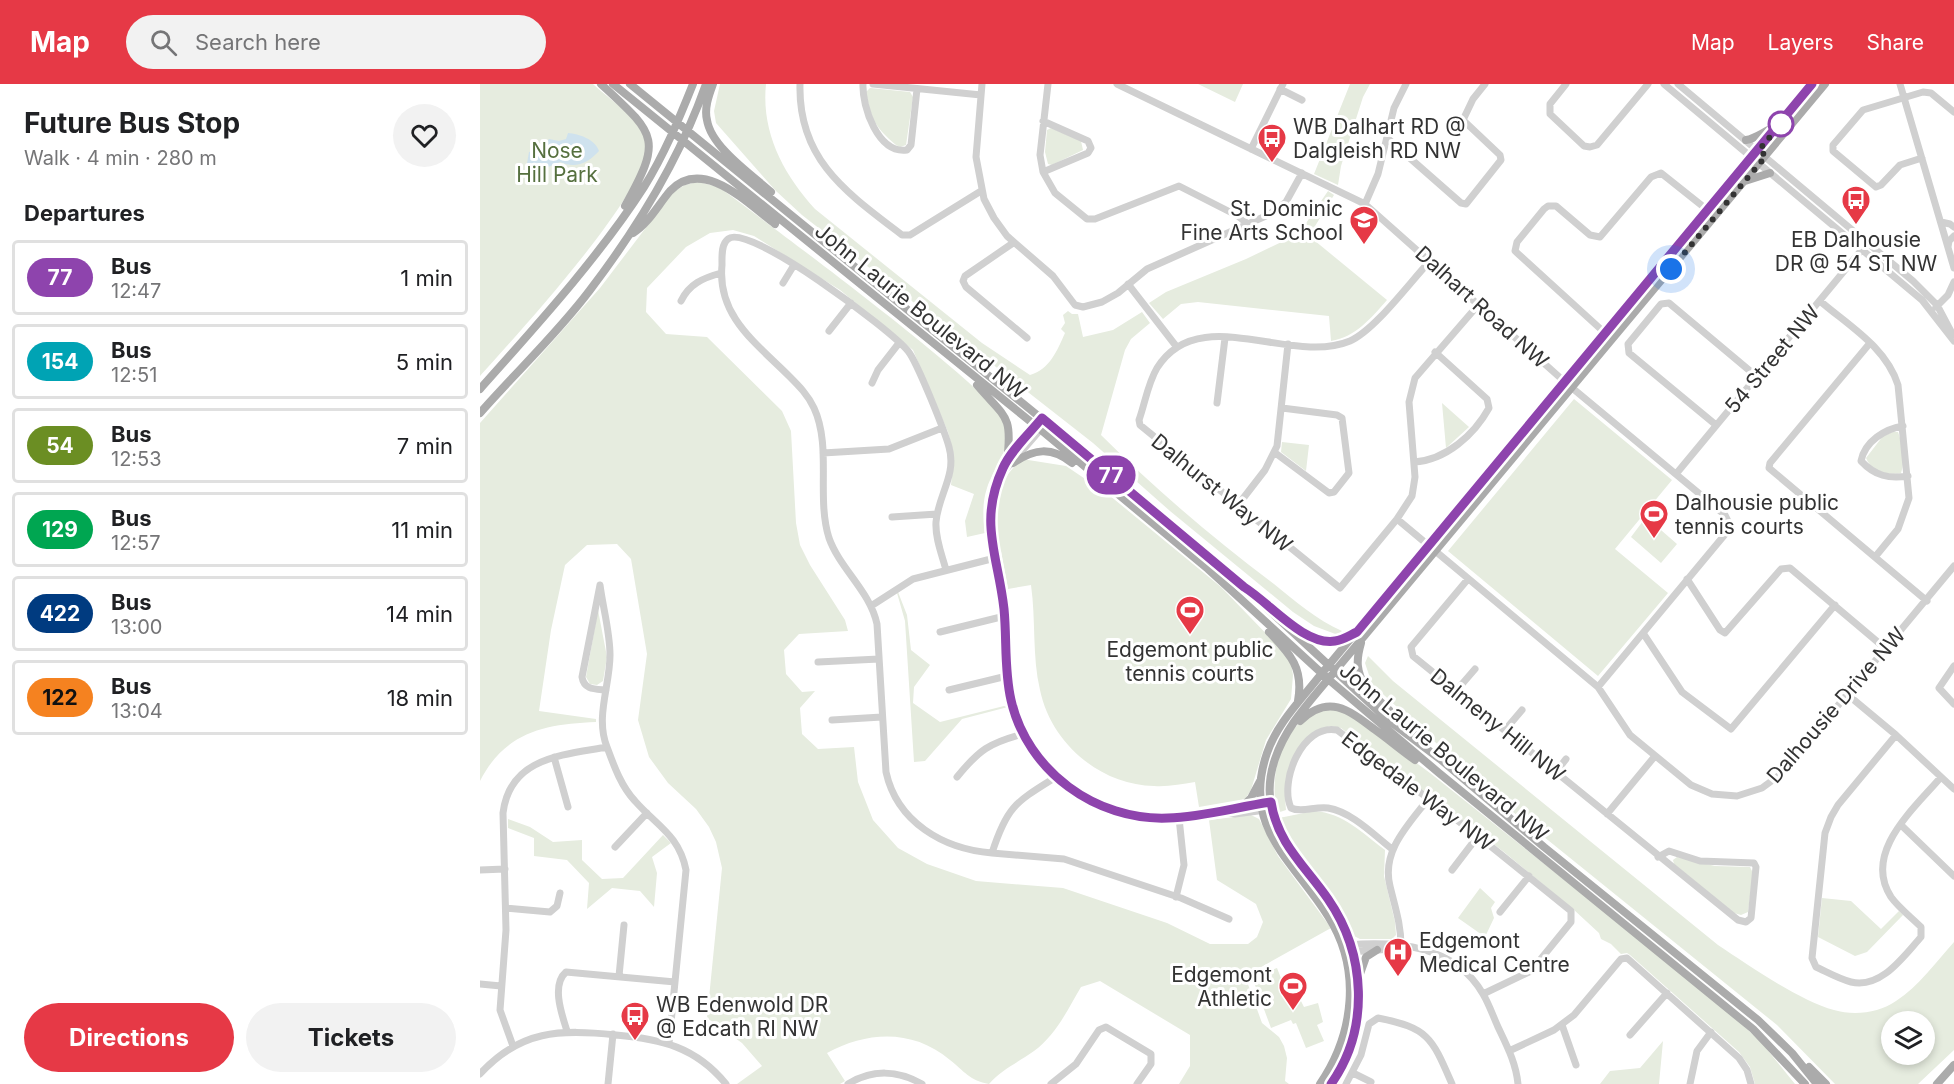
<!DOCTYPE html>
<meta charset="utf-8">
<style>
:root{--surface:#fff;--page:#f2f2f2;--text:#202124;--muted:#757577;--line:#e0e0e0;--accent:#e63946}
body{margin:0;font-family:Inter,sans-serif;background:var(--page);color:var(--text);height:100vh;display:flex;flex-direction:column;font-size:22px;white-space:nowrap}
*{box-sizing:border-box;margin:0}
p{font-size:20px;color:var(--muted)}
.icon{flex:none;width:33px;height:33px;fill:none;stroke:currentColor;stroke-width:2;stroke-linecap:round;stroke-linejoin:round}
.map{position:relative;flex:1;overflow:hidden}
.panel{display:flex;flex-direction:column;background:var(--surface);width:480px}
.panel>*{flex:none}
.badge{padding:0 12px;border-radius:20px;font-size:21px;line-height:39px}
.buttons{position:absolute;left:1401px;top:927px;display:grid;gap:12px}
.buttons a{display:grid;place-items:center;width:54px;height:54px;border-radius:50%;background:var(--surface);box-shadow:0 3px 9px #0003;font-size:30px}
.you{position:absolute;width:30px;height:30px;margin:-15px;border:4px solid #fff;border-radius:50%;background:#1a73e8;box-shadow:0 0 0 9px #1a73e833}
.map>.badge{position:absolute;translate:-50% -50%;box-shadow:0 0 0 3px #fff}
h2{padding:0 24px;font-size:22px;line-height:54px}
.round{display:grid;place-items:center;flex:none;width:63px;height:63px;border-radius:32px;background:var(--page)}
.summary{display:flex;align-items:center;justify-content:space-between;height:102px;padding:0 24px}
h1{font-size:28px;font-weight:700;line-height:45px}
.primary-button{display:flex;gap:12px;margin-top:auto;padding:12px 24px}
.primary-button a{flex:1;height:69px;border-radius:36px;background:var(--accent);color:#fff;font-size:24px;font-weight:700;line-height:69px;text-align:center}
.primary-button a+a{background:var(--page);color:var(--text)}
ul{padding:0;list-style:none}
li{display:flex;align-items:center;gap:18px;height:75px;margin:0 12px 9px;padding:0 12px;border:3px solid var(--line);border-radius:6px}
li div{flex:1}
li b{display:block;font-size:22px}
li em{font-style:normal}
li .badge{min-width:66px;font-weight:700;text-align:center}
header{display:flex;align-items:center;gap:36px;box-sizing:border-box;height:84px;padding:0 30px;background:var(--accent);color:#fff}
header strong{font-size:28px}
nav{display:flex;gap:33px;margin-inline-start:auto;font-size:21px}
.search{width:420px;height:54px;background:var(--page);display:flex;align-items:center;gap:15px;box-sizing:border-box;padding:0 21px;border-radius:33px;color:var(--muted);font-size:22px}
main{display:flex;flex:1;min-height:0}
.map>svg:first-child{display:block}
.green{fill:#e6ecdf;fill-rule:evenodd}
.water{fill:#cfe2ee}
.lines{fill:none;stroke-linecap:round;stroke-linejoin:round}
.minor{stroke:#d0d0d0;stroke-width:7}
.major{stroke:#ababab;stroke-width:8}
.line-casing{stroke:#fff;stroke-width:14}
.line{stroke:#8e44ad;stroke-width:9}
.walk{stroke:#333;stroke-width:6;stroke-dasharray:0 10.8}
.stop-dot{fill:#fff;stroke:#8e44ad;stroke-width:3}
.labels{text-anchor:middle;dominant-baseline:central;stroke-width:6;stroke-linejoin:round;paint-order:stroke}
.poi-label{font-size:21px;fill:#333;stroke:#fff;text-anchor:start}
.park-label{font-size:21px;fill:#56703f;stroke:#fff}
.street-label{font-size:21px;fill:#333;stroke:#fff}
</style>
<header>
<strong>Map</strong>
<div class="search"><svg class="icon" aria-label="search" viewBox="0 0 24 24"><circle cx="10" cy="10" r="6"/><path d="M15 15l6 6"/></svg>Search here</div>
<nav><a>Map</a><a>Layers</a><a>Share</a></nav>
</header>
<main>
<section class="panel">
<div class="summary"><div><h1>Future Bus Stop</h1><p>Walk · 4 min · 280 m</p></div><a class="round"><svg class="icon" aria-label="heart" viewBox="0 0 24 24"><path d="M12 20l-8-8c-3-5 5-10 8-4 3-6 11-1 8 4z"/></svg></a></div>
<h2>Departures</h2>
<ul>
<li><span class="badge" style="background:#8e44ad;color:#fff">77</span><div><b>Bus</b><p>12:47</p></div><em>1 min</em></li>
<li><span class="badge" style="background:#00a3b4;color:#fff">154</span><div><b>Bus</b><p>12:51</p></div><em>5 min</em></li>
<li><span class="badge" style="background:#6b8e23;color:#fff">54</span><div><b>Bus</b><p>12:53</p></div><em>7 min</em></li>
<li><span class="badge" style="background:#00a651;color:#fff">129</span><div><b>Bus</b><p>12:57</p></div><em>11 min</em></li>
<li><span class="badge" style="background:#003b80;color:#fff">422</span><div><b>Bus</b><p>13:00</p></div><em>14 min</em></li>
<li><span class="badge" style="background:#f58220;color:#111">122</span><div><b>Bus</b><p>13:04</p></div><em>18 min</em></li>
</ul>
<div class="primary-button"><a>Directions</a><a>Tickets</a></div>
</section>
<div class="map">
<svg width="1474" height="1000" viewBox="0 0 1474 1000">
<rect width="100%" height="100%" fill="#fff"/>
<path class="green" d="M0,0H113C131,17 162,35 166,61C172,105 33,255 0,292Z
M240,0H286C281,48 303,90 335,125L502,259L550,291C570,285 577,267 585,249L581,245L585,239L583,231L588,227L592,230H598L603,253L633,246L662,228L670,239L651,255L645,266L621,351C675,405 733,454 794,500C815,517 837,536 862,547L858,551L834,542L813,528L690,427L613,359L322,131L296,107L236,39L234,27Z
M718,0H763L755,18Z
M870,0H890L883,13L861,82L858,101L834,90Z
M390,4L430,8L433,13L426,61L420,63L416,61C395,43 391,35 386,8Z
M571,44L601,57L603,66L572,81L568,80L565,68L567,46Z
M218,98L239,103C280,134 519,309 526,340C531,367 515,381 507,404C502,419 503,434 505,449L487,453L485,437L494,410L471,401L474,371L468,348L433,266L360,206L274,152L253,146L230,149L206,163L167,204L166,228L186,250L227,253L302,327L311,347L316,439L320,461L330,481L365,536L368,547L319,550L304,566L306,590L322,608L335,607L320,624L322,650L338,665L374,663L378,698L393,736L418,764L447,780L496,797L583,804L687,839L730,860H768L777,853L783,838L776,820L737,796L729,736L771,731L779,735L798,772L851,844L765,892L782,939L799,953L804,962L807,974L805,997L809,1000H699L710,982V951L620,897L601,903C588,925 576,951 554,967C539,978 522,985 509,1000C490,997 484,987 470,976C433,945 388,947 347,969L365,997L360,1000H257L282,982L262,959L227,934L242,784L236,758L229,743L216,725L188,699L169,673L158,636L167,570L151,475L137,460L107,461L85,481L71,546L59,627L116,635V638C65,640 25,648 0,697V339L120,204L193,108L205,101Z
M848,107L854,111L829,152L907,216C891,234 876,253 851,257L849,232L718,218L701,220L683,235L669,219L686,208L766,175L812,153L822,145Z
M1094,315L1192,396L1135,465L1188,509L1118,592L968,467Z
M962,319L989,343L966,364Z
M1413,348H1418C1422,358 1425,378 1421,389C1407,392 1391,387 1386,374L1403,352Z
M802,358L829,361L826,387L801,368Z
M542,375L586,382L629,411L741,503L802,566L811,580L813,591L811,615L786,656L771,706L765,715L719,723L715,698C701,700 688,703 674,702C620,701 571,659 560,606C552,572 556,536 551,501L528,505L521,467H518C511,432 513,400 542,375Z
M1166,433L1197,460L1181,479L1151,453Z
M418,508L427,531L431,566L450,581L434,603L433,619L460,638L524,622L528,623L482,635L445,677L434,678L425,537L417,509Z
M118,526L127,573L123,597L117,601L110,600L106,593Z
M888,572L913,597L1238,861C1268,881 1320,917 1354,926C1374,932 1399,929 1416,917C1438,903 1456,878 1474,858V966L1438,1000H1355L1297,941L1017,715L892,600L885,579ZM1412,938H1444V970H1412Z
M852,624L869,629L950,689L1238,918L1281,958L1315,1000H1275L1270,983L1259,968L1150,871L1147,869L1141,870L1131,860L1121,855L1119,849L1093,825L1024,768L861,644L850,642C812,656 802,689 806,726L797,729C790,695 797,652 829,632C836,628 844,626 852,624Z
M834,727C864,729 882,749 905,766L904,792L915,838L916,851L912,855H880L874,852L860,824L810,758L799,734Z
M28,735L50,743L73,758L102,756V776L122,795L143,794L183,751L191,759L172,773L177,789L174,823L160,807L132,804L107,825L109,799L87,776L54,772V754L28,744Z
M1197,773L1235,782L1270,783L1273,789L1268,828L1261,831L1254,829L1194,780L1193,776Z
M1000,804L1015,818L1011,824L1014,834L1005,853L978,834Z
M1342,814L1371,817L1401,845L1419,827L1423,831L1387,868L1375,872L1338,853Z
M797,884L808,912L817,909L824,923L838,919L843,938L837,941L844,957L826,964L816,939L813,940L811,936L791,944L772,893Z
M1183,957L1179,1000H1120L1130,987L1160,984Z"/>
<path class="water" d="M88,49C99,50 115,55 119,67C108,79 96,85 80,78L68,83L48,100L47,79L49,68L61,64L69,55L79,57L86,55Z"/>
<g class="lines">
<path class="minor" d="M320,0C318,76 367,109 422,151H430L501,107
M383,0C382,23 398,70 427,66L431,61L437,5
M393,0L501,11
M502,0L496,73L504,115L514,134L527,152L573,192L595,221L603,223L622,218L638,209L667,185L788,131L806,118L822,89
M568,0L560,71L563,88L575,109L607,135H615L699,102L758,132L769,141
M637,0L885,120L1085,298L1245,431L1249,439L1247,448L1118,603
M1086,0L1070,20V30L1104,62L1110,63L1117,61L1168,0
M1184,0L1442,216L1474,257
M1198,0L1433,197L1457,221L1473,251
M1420,0L1474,184
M800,5L822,16
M907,54L981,119L986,120L1021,76L1020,71L983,36L993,15L1005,0
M771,65L803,0
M1442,74L1420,81L1401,101L1396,103L1353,67V61L1383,26L1443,8L1451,9L1474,28
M563,88L608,69L611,64L608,57L563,37
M885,120L898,90L914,24L926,0
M1461,138L1470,140L1474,143
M533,159L485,192L483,197L486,203L547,254
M1468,163L1469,157L1474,152
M950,177C930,198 895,246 870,257C810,282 719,217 677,284C668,299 665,319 659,336L660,341L860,504L917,435L932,412L935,393L929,318L935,294L999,220
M303,199L314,181
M648,200L696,262
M201,217C209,200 223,194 241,189
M1340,217C1369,242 1406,263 1418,301L1429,414L1418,445L1395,473
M1456,223L1468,211L1474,198
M349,247L371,219
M1125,249L1035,167L1037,158L1064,125L1068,122H1076L1110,151L1120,153L1171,93L1181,89L1235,132
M1390,259L1290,379L1289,384L1447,517
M392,299L398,286L419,259
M737,319L745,254
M562,334C550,349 536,364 525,380C496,424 518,475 524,522C528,554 523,586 531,618C549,687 615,737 687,734C721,733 752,723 785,719
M1236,341L1149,269L1148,260L1181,220L1189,219L1276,292
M1423,342C1405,345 1385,357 1381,377C1395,392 1409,395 1428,392
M794,368L849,409L854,408L869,389L862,334L857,331L802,324
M343,369L409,365L462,344
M934,378C966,376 994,351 1009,324L1007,315L955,268
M1196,390L1384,163
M521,391L562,344
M758,421L785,386L797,362L808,260
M412,433L457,430
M917,435L1118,603L1150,651L1211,701L1232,710L1257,712L1282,704L1301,690L1474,482
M466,486C462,471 455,454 456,438C458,411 477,391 469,363C465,348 437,278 428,267C411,246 268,138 248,155C241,160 242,173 242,181C237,232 276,259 309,292C319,302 328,311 334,324C352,363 336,413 349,454C360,485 390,507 397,540L406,688C417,738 463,765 512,769C527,722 536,718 576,693
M988,495L931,563L933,572L1258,836L1266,838L1271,834L1276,783L1274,779L1220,777L1189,767L1178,773
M1207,495L1240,546L1245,549L1301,485L1310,484L1406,565
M391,522L433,495L515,474
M460,548L525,532
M1163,549L1202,608L1251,645L1355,521
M338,578L399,575
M1474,582L1459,604L1474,620
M126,606C115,605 104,606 102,593L120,501C123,524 130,548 130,571C130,602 115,633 127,663
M469,606L527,592
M976,607L995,585
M1368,611L1416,651L1474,705
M352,636L402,633
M1025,646L1042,626
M1416,651L1358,721L1351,733L1345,749L1332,874L1336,883C1347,888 1359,895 1371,898C1401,905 1423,873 1441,853V843C1431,833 1419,824 1411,813C1382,768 1435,724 1461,693
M74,673L88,723
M1076,688L1086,675
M477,693C499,666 509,659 543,650
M741,728L755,730L786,726
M1127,730L1175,672
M1421,741L1474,792
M135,763L167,729
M912,765C894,751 872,728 848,724C836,722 821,729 811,724C799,698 822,639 857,646L998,752L1091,827V838L1051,887L1003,910
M512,769L584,775L701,814L749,835
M0,786L25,785
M972,786L998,752
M696,813L704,781L699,734
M26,824L70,828L77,822L80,809
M1020,828L1049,792
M868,861C917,857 975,861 1003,910C1009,920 1013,932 1018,943C1027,962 1036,979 1038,1000
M921,862C921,840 915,823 910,802C901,767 929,740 949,714
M870,868L912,865L921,862
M139,892L144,841
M0,900L21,902
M1082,941L1096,981
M87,947C82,931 71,901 86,888L195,898
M1150,951L1187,909
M33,962L20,926L26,846L23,729C30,673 83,671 127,663C134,682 141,702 155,717C177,742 199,751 206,786L189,959
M1029,967L1074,946L1094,931L1141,875L1147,874L1259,974L1267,986L1271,1000
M873,989L891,998
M0,990C40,946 80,945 136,951C181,955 216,963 246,1000
M128,1000L133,950
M368,1000C392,985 418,986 442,1000
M571,1000L596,980L619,946L626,943L671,970V980L657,1000
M866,1000L881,971L889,940L898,934C949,944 952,954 972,1000
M1210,1000L1217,967L1231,948"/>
<path class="major" d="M121,0C176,51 183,54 145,122
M133,0L561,346L728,485L848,595L959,689L1273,945L1325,1000
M150,0L664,418L764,503L907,635L960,675L1064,763L1278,936L1312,969L1337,1000
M233,0C229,11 224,24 227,36C231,63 272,91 291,108
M1266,56C1278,54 1286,45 1299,42
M1265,97L1290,89
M153,149C169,139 178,121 190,107C223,72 268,120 295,140
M497,301C525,334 533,330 527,377
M0,305C56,242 119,173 164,103C184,71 199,35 213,0
M0,329C36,288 77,250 110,206C158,143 200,75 226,0
M533,379C554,365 571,362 592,379
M794,525C822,548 837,568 874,549
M789,548C810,570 824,584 818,617
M881,559C876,576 876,587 886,604L933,649
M820,637C848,610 868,625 894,645C908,655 921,666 935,676
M763,722L771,714L780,697
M880,890L886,873L897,866
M1329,983L1346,1000
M840,1000C874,950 882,885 848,832C814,777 761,744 787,669C797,640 819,618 838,594L1332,0
M851,1000C868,975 878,945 878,915C878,886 875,861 861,836C832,782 771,745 795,675C805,645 825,623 845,599L1345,0
M1457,1000L1474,981"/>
</g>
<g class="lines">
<g class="line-casing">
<path id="line" d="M851,1000C890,945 886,870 848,815C826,783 797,759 791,718C756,723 723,733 688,734C616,737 547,687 531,616C524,586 527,556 524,525C518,471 498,438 523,384C531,366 550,349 562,334L764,503C790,519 824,562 855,557C863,556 870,551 877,548L1332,0"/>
</g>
<use href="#line" class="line"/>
<path class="walk" d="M1191,185L1286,72L1279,66L1301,40"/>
</g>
<defs>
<g id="bus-pin" transform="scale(1.5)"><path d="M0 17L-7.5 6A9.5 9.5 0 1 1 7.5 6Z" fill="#e63946" stroke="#fff"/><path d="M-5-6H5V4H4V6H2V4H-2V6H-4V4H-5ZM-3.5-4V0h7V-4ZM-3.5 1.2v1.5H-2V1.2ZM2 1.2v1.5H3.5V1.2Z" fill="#fff"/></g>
<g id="school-pin" transform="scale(1.5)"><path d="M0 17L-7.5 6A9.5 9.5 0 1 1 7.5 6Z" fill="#e63946" stroke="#fff"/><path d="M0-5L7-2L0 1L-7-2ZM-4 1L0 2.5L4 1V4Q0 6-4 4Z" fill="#fff"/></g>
<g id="stadium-pin" transform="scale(1.5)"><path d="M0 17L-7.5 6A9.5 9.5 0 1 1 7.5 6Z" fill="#e63946" stroke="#fff"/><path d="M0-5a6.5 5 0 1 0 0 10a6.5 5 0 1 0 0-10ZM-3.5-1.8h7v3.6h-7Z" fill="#fff"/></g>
<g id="hospital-pin" transform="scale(1.5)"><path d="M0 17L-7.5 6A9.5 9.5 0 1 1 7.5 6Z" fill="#e63946" stroke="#fff"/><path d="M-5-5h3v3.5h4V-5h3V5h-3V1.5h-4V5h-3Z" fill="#fff"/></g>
</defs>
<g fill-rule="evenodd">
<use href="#bus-pin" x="792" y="54"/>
<use href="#bus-pin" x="1376" y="116"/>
<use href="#school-pin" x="884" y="136"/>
<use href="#stadium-pin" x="1174" y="430"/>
<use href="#stadium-pin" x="710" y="526"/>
<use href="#hospital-pin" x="918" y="868"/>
<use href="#stadium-pin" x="813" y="902"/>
<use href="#bus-pin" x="155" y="932"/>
</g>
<circle class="stop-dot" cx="1301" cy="40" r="12"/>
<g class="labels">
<g class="poi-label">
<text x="813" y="42">WB Dalhart RD @<tspan x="813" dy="24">Dalgleish RD NW</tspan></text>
<text x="863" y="124" text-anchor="end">St. Dominic<tspan x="863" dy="24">Fine Arts School</tspan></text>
<text x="1376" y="155" text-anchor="middle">EB Dalhousie<tspan x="1376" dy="24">DR @ 54 ST NW</tspan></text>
<text x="1195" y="418">Dalhousie public<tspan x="1195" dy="24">tennis courts</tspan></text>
<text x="710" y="565" text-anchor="middle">Edgemont public<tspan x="710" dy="24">tennis courts</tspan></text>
<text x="939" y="856">Edgemont<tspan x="939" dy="24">Medical Centre</tspan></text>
<text x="792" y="890" text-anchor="end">Edgemont<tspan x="792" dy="24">Athletic</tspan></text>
<text x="176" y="920">WB Edenwold DR<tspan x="176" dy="24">@ Edcath RI NW</tspan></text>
</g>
<g class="park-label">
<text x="77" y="66">Nose<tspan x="77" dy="24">Hill Park</tspan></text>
</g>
<g class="street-label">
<text transform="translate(1002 223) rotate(42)">Dalhart Road NW</text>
<text transform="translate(441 227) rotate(39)">John Laurie Boulevard NW</text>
<text transform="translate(1292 275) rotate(-50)">54 Street NW</text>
<text transform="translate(742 409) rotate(39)">Dalhurst Way NW</text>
<text transform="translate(1356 621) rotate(-49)">Dalhousie Drive NW</text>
<text transform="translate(1018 641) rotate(39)">Dalmeny Hill NW</text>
<text transform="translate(964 668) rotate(40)">John Laurie Boulevard NW</text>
<text transform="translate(938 707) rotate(37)">Edgedale Way NW</text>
</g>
</g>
</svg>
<div class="buttons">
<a><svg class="icon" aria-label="layers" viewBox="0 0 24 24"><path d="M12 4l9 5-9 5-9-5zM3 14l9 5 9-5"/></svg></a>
</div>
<div class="you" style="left:1191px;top:185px"></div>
<b class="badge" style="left:631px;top:391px;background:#8e44ad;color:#fff">77</b>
</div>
</main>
